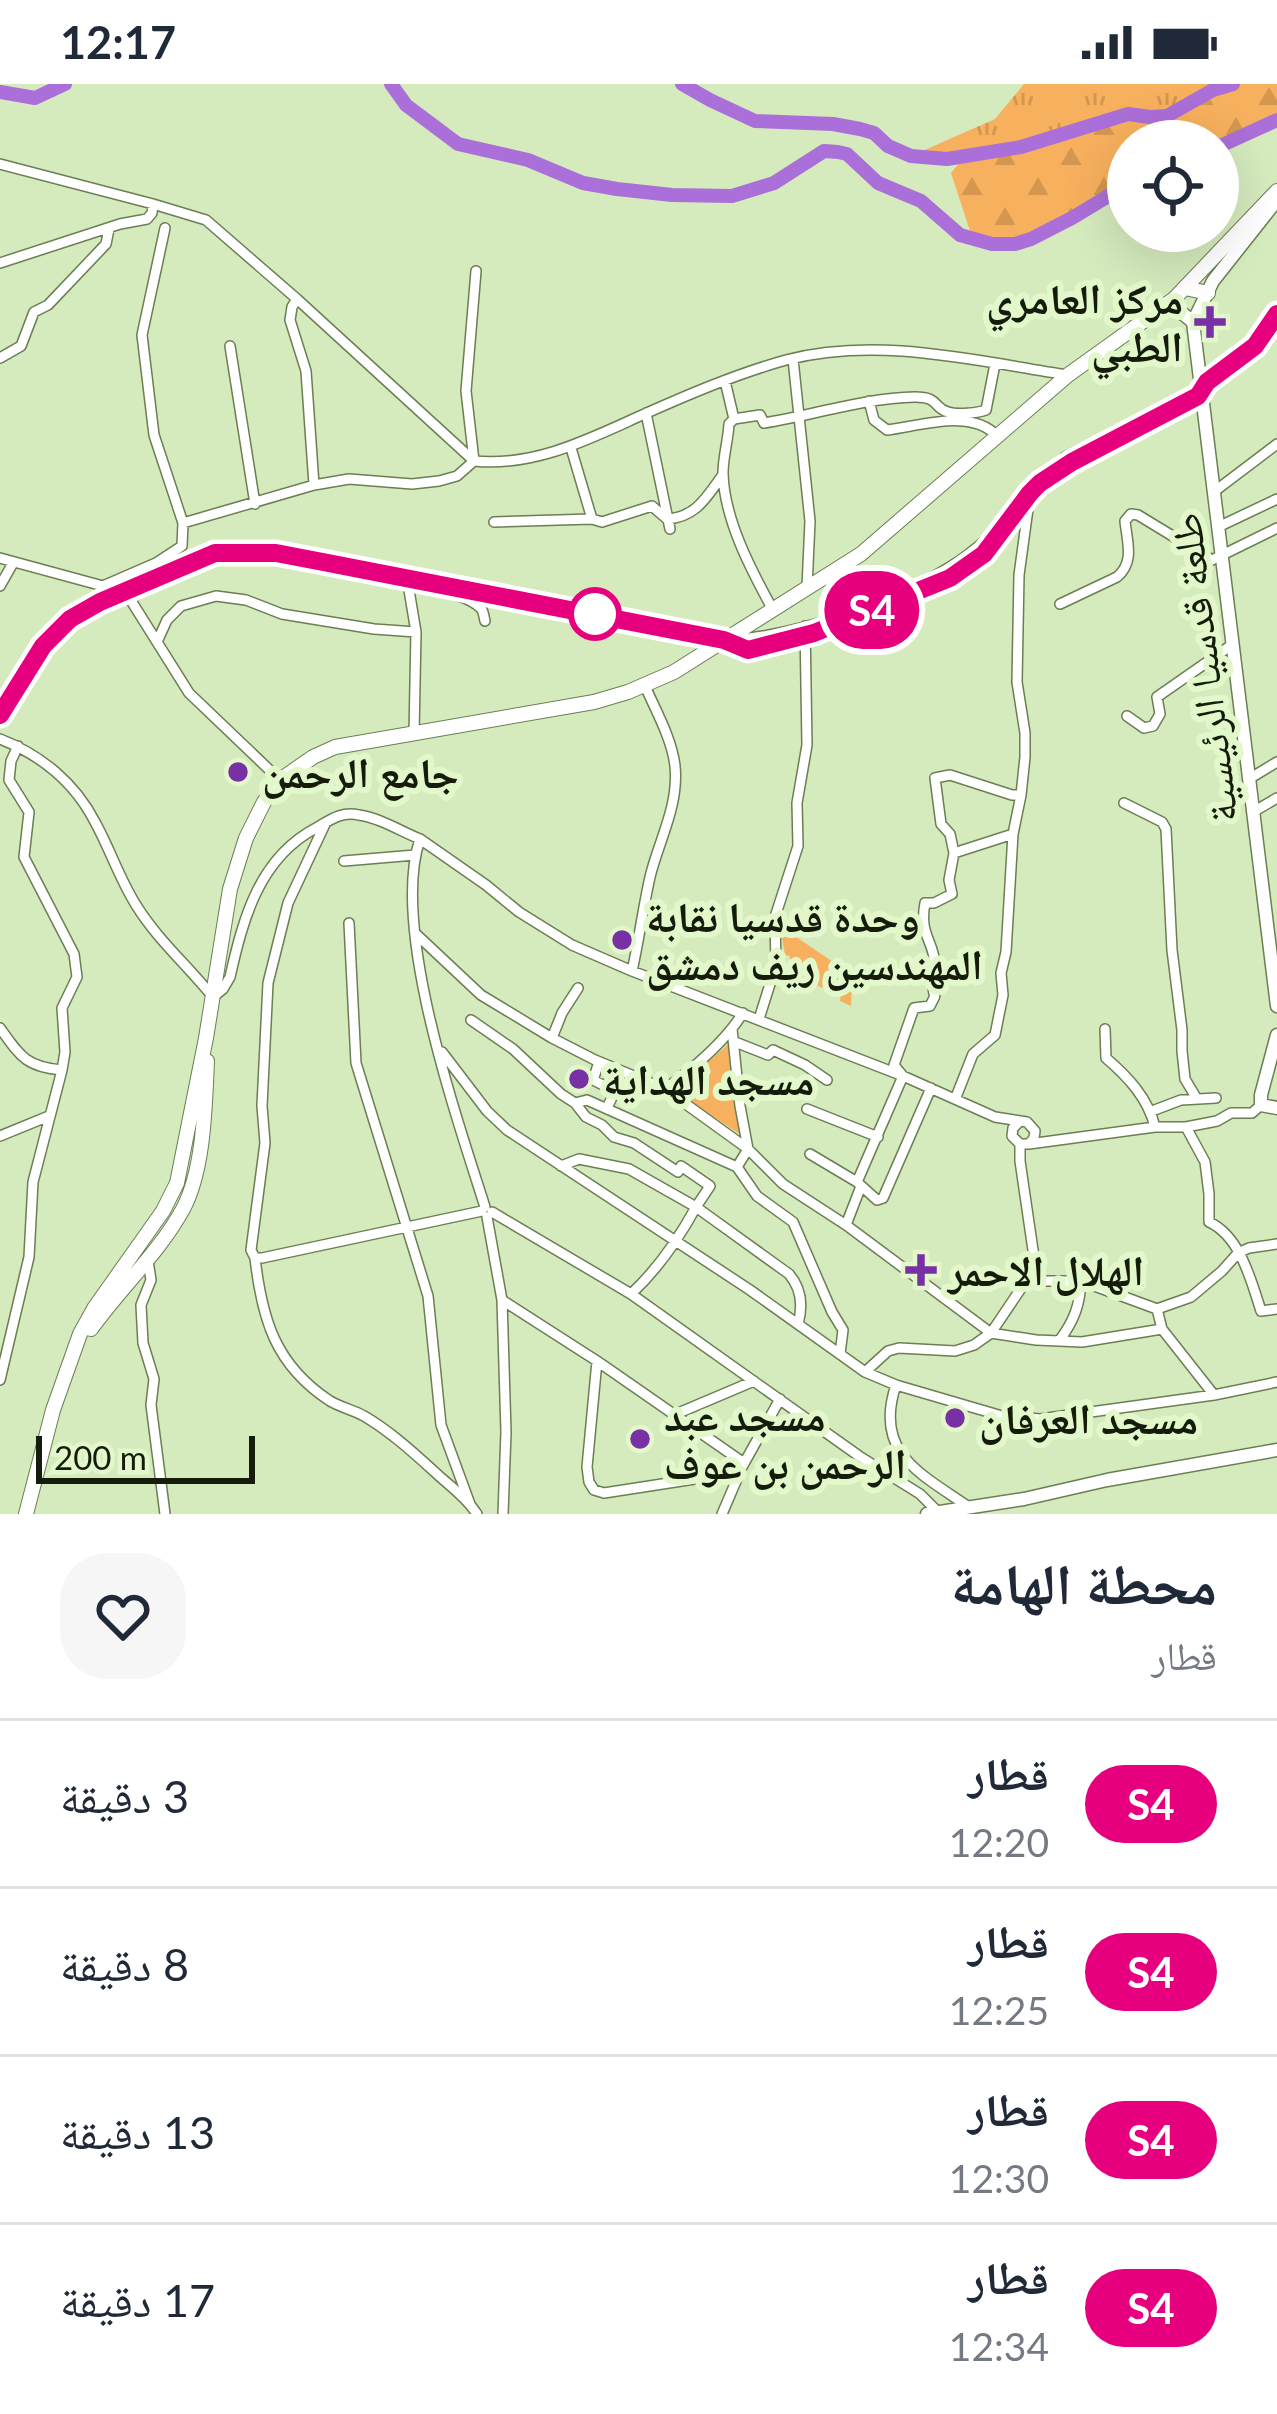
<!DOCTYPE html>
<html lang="ar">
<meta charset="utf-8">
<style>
:root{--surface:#fff;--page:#f6f6f7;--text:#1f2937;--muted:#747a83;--line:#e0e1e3}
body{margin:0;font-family:Lato,"Noto Naskh Arabic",sans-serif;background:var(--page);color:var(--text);direction:rtl;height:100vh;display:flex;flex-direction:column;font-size:45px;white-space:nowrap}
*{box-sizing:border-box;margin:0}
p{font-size:39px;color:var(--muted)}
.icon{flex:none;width:66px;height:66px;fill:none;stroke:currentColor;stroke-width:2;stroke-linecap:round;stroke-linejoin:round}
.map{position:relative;height:1430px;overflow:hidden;direction:ltr}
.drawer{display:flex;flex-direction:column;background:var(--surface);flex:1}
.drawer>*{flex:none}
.badge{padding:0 24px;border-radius:39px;font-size:42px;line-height:78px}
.fabs{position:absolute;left:1107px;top:36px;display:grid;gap:24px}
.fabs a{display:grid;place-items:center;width:132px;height:132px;border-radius:50%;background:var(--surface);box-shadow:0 12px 48px #0002;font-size:60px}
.scale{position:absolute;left:36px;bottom:30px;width:219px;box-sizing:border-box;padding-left:12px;border:6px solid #151c0c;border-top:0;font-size:33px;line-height:42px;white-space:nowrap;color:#151c0c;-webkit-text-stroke:9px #e2f8ca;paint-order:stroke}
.map>.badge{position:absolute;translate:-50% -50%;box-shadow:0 0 0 6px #fff}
.round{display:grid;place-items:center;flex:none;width:126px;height:126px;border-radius:48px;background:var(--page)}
.summary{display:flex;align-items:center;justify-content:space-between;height:204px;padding:0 60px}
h1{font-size:57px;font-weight:700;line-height:90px}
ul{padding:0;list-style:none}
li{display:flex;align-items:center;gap:36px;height:168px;padding:0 60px;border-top:3px solid var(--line)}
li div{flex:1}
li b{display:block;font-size:45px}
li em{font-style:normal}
li .badge{min-width:132px;font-weight:700;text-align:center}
.status{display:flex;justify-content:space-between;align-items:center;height:84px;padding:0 60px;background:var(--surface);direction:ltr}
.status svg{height:33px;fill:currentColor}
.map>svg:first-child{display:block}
.grass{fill:url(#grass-tufts)}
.forest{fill:url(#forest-firs)}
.green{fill:#f7b05d}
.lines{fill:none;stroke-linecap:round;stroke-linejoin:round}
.river{stroke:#aa6fd8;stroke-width:14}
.street-casing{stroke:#6b7e54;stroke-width:12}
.secondary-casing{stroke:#6b7e54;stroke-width:15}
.primary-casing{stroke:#6b7e54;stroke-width:16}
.street{stroke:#fff;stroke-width:9}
.secondary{stroke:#fff;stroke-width:12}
.primary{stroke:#fff;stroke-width:14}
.rail{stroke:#707d60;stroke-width:3;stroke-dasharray:24 12;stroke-linecap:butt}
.line-casing{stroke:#fff;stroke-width:27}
.line{stroke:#e6007e;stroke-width:18}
.poi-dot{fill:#7731a5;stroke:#e2f8ca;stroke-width:4.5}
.stop-dot{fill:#fff;stroke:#e6007e;stroke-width:6}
.labels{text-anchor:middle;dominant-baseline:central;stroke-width:12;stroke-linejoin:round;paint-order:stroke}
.poi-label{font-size:42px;font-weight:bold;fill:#151c0c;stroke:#e2f8ca;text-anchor:start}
.street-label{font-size:42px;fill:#151c0c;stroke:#e2f8ca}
</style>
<div class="status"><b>12:17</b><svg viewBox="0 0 49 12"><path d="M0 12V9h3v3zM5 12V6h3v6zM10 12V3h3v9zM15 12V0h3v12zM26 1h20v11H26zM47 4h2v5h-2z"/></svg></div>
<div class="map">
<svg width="1277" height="1430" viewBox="0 0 1277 1430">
<defs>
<pattern id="grass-tufts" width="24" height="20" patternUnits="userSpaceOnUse" patternTransform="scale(3)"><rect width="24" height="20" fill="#f7b05d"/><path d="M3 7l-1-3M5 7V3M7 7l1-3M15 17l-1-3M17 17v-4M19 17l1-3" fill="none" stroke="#d39750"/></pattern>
<pattern id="forest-firs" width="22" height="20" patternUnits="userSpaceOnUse" patternTransform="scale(3)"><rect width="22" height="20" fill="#f7b05d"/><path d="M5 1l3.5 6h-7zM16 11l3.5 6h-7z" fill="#d39750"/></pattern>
</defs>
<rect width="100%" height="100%" fill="#d5eabd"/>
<path class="grass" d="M1024,0H1230L1159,33L1134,30L1050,53L960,73L911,72L995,35Z"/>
<path class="forest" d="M1232,0H1277V37L1218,63V57H1128V104L1115,108L1031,155L1002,161L973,156L951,89L965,72L1004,66L1091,43L1128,30L1159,33Z"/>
<path class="green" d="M781,848H789L849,889L852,900L851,922L840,917L841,911L778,886L780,879L790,881V872L785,871Z
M731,958L741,1051L675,1007Z"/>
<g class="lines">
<path class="river" d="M391,0L406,21L458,60L528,76L583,99L617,105L672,111L732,112L774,99L824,67L838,68L847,70L878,99L921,117L960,151L992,160H1015L1031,155L1072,134L1115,108L1128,103
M682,0L710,16L755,37L833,40L860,45L874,49L888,62L911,72L947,75L1021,63L1128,30L1150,33L1167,32L1213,6L1233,0
M0,8L35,14L65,0
M1218,63L1277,36"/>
<g class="street-casing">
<path id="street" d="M0,80L153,120L206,136L297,215L474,377C534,383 587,356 640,332C687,311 736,290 786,276C879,252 975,277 1068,291
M0,179L120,140L147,135L152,129L153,120
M297,215L292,223L290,236L306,287L314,401
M230,262L255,420
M0,274L21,262L34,228L48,221L106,160L109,145
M793,275L810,437L807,504
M725,297L734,335L729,340C728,357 723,373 723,389C724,435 751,486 773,526
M869,317L874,336L887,346C920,342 972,324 997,352
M646,329L670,445
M734,335L760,331L764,339C814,331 864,314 915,313C940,313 933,324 948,328C957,331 978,329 986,326L995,280
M1215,407L1277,360
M592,435L602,438L652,422L667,435C696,433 706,414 722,392
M494,438L592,435L571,364
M183,439L314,401L349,395L412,400L439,397L457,392L474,377L466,307L476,187
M1218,443L1277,415
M0,474L103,502L156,479L182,462L183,439L154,351L142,251L165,144
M408,500L416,548
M0,502L13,479
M103,502L130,515L189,609L280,696
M130,515C158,497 190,476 223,472C275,465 353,489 406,500C426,504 460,508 477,521C484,526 483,529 485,537
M1060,520L1117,493C1135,478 1127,458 1125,437L1131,430L1138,431L1212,476L1277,444
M731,556C800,551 894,518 953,481C980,465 999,440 1028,425L1029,408L1065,373L1184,315L1254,260L1277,227
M157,558L167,536L181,522L216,512L246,516L282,530L374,545L416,548L414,650
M0,621L29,574L50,551L123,509
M1127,632L1144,644L1153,642L1160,630L1157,613L1233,560
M0,655C41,671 75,699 95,738C110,765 119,794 136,821C157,855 187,881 213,913L223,905L230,893C243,835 259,774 316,744C330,736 341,727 359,731C380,734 400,747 420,755
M1249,695L1277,678
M1124,719L1162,738L1166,745L1172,866L1182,946V967L1185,995L1197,1015
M1253,728L1277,714
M326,738L288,819L268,899L262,1022L265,1059L251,1166L255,1174H262L482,1127
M954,769L1013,750
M344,777L415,771
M349,839L356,979L428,1212L441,1341L470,1420
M416,850L481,911L552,954L595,976L665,1005L748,1065L783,1100L846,1141L991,1249L1036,1256L1082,1258L1162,1245
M632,887C639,856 643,824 650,793C659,756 679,722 675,682C672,655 656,627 645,602
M759,935L776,881L775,833L798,762L797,719L807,661L805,542
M471,936L513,965L561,1010L575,1019L587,1016L737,1083
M0,944C20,972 26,983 62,986
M732,945L740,1022L748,1065L737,1083L757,1112L793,1138L832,1228L843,1246L840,1270
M1105,945L1106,974C1128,993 1148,1014 1155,1043
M552,954L562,929L578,904
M735,958L768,971L773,966L805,981L827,996
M442,968L487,1027L507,1046L750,1206L865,1288L896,1301L1002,1332L1040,1335L1214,1311L1277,1298
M599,978L593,996L615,1007L607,1024
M665,1005C694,984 724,959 743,929
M956,1013L973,970L995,951L1003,911L1001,889L1006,868L1013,750L1021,711L1025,673V649L1017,598L1019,491L1028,425
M575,1019L586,1033L602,1041L614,1053L634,1059L678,1088L681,1082L710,1102L696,1123L789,1190C802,1205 803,1222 798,1240
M807,1025L878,1053
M1152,1027L1181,1016L1216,1014
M1186,1043L1205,1078L1209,1110V1138C1240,1152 1251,1196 1261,1227L1277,1225
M0,1052L49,1032
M1029,1060L1155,1043H1186L1217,1037L1231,1029H1252L1261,1021
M810,1070L857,1098L903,992L894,981L914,924L930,922C938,905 934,919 933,902C933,893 936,889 935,880C933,855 919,851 925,819H934L952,810L949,796L954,769L950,750L941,740L935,694L950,691L1012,711H1021
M561,1082L579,1075L629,1085L696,1123C678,1156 659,1184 631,1210
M857,1098L877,1116L883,1114L931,1004
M485,1123C457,1034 390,843 420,755L486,801L519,828L572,861L632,887L903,992L995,1033L1027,1038L1035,1047L1034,1054L1029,1060H1020L1012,1052L1013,1044L1019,1038
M492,1128L631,1210L859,1372L920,1410L938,1428
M487,1133L502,1216L597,1277L744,1379
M846,1141L861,1102
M255,1174C262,1235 275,1281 330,1317C340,1323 353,1326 364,1332C390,1347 415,1370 437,1390C451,1403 467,1414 477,1430
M148,1177L151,1196L141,1221L143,1259L154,1295L151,1321L165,1430
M1026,1197H1081L1157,1225L1191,1213L1222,1187L1238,1169L1249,1164L1277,1160
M502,1216L506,1348L503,1430
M1157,1225L1162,1245L1214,1311
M1059,1257C1074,1237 1080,1221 1081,1197
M597,1277L587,1383L589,1398L594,1406L604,1409L740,1388L722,1430
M865,1288L888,1267L899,1264L955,1267L974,1261L991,1249L1026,1197L1034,1173L1020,1077V1060
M0,1296L29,1173L33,1098L62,986L65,968L62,924L77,893L74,870L24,773L29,728L9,696L11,677L18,662
M896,1301C873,1369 921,1390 969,1423
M676,1330L754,1297
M742,1383L780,1315"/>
</g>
<g class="secondary-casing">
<path id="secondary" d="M1277,116L1213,197L1193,238L1277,922
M1162,226L1182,229L1193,238
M1277,951L1261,1011V1021L1277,1024
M927,1430L1024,1415L1107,1396L1277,1366"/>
</g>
<g class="primary-casing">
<path id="primary" d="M1185,204L1208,209
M91,1245C120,1204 159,1169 183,1125C204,1086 205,1021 207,977
M26,1430L53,1326L80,1250L95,1223L163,1127L177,1099L206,954L230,805L246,754L264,718L280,696L313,673L335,663L594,618L628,608L674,588L861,470L1068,291L1174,215L1277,107"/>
</g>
<use href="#street" class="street"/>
<use href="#secondary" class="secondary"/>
<use href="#primary" class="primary"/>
<path class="rail" d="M0,631L43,562L70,535L100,518L215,469H276L514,513L725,556L748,566L814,549L951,494L984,471L1030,409L1040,399L1072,378L1198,312L1206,299L1255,262L1277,230"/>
</g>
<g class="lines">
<g class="line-casing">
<path id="line" d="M0,631L43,562L70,535L100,518L215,469H276L323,478L683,548L724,556L748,566L814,549L950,494L984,470L1030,409L1040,399L1072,378L1198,312L1207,298L1255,262L1277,230"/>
</g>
<use href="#line" class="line"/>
</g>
<g class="poi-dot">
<path d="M1204 220h12v12h12v12h-12v12h-12v-12h-12v-12h12z"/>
<circle cx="238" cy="688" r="12"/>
<circle cx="622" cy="856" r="12"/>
<circle cx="579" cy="995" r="12"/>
<path d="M915 1168h12v12h12v12h-12v12h-12v-12h-12v-12h12z"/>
<circle cx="955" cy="1334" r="12"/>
<circle cx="640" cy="1355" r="12"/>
</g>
<circle class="stop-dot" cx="595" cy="530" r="24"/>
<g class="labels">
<g class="poi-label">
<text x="1183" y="214" text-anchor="end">مركز العامري<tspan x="1183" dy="48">الطبي</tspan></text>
<text x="262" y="688">جامع الرحمن</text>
<text x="646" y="832">وحدة قدسيا نقابة<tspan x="646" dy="48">المهندسين ريف دمشق</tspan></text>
<text x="603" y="995">مسجد الهداية</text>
<text x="948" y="1186">الهلال الاحمر</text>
<text x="664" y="1331">مسجد عبد<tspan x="664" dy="48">الرحمن بن عوف</tspan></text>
<text x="979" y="1334">مسجد العرفان</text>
</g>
<g class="street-label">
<text transform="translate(1203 584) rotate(-97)">طلعة قدسيا الرئيسية</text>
</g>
</g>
</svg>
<div class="fabs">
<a><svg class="icon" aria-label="locate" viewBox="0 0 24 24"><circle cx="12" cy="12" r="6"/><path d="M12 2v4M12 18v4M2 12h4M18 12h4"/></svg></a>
</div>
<div class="scale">200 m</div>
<b class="badge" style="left:872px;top:526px;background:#e6007e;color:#fff">S4</b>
</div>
<section class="drawer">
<div class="summary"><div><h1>محطة الهامة</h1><p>قطار</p></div><a class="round"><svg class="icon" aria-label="heart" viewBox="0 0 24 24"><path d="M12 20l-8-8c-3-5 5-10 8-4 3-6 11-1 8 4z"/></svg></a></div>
<ul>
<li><span class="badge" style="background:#e6007e;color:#fff">S4</span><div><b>قطار</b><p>12:20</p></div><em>3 دقيقة</em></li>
<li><span class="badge" style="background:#e6007e;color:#fff">S4</span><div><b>قطار</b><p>12:25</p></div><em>8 دقيقة</em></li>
<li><span class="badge" style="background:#e6007e;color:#fff">S4</span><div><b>قطار</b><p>12:30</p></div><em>13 دقيقة</em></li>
<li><span class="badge" style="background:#e6007e;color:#fff">S4</span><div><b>قطار</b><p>12:34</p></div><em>17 دقيقة</em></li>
</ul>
</section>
